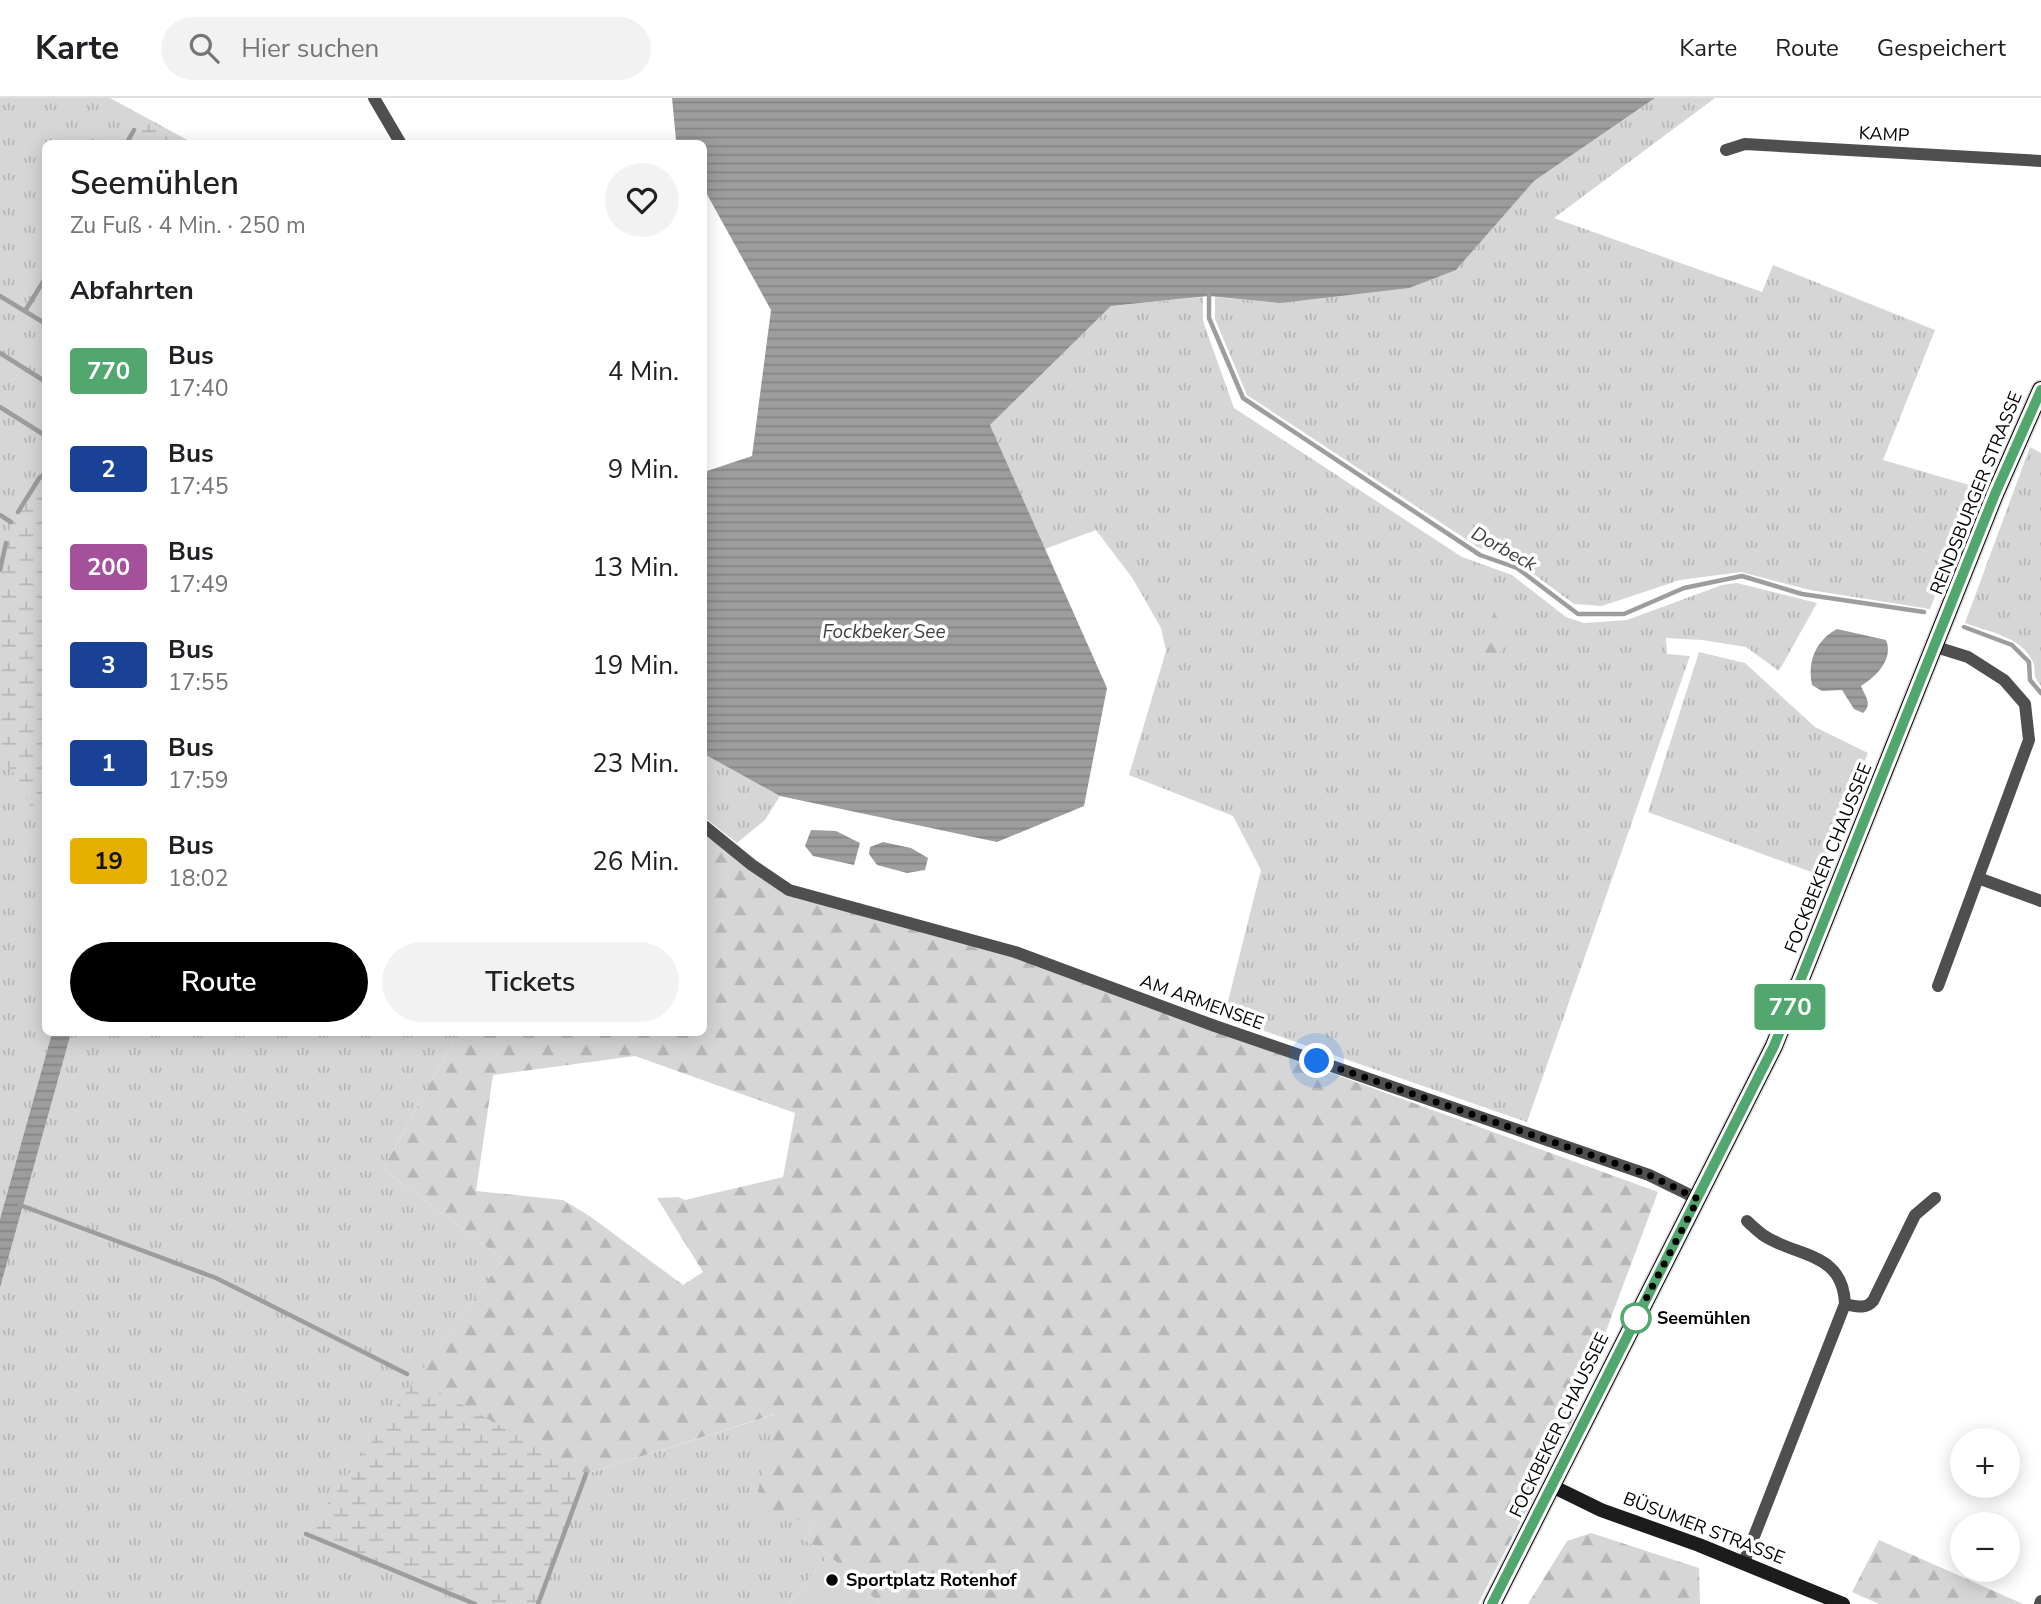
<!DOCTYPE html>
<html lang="de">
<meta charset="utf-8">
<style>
:root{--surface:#fff;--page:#f2f2f2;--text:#202124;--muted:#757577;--line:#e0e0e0;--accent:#000}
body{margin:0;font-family:"Nunito Sans",sans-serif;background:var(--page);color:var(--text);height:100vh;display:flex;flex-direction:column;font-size:26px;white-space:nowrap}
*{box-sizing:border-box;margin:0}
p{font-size:23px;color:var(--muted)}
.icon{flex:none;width:38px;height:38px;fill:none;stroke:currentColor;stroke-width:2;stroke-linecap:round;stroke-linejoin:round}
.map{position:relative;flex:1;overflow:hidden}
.panel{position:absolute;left:42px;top:42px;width:665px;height:896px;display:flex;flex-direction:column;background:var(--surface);border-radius:10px;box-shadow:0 4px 18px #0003}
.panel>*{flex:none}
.badge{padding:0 14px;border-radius:5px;font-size:24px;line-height:46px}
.controls{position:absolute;left:1950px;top:1330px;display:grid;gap:14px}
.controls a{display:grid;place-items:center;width:70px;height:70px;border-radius:50%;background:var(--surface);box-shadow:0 4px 18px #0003;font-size:35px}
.you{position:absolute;width:35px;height:35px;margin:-18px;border:5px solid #fff;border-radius:50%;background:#1a73e8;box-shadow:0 0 0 10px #1a73e833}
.map>.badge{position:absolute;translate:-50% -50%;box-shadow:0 0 0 4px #fff}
h2{padding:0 28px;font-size:26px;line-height:63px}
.round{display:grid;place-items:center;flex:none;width:74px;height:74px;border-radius:37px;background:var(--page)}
.headline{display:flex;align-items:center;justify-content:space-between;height:119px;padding:0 28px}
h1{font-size:33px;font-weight:600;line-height:52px}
.button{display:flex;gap:14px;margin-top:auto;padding:14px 28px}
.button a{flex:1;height:80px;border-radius:42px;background:var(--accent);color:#fff;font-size:28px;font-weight:600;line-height:80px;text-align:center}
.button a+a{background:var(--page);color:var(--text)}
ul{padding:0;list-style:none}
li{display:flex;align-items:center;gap:21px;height:98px;padding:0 28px}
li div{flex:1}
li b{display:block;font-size:26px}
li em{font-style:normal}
li .badge{min-width:77px;font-weight:700;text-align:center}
header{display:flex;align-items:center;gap:42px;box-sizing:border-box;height:98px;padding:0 35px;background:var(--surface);border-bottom:2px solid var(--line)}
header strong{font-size:33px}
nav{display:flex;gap:38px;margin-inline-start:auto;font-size:24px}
.search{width:490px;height:63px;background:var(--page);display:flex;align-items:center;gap:18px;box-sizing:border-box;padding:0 24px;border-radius:38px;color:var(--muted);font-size:26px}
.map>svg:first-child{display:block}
.grass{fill:url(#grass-tufts)}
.forest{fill:url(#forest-firs);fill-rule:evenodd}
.wetland{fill:url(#wetland-marsh)}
.pitch{fill:#d6d6d6}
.water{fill:url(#water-rules)}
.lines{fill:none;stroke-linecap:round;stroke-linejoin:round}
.stream{stroke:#9d9d9d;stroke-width:4.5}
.primary-casing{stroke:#dbdbdb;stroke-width:21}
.street{stroke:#4f4f4f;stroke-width:12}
.secondary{stroke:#1c1c1c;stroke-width:14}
.primary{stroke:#000;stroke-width:18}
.line-casing{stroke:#fff;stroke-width:16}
.line{stroke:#51a76d;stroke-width:10}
.walk{stroke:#000;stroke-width:7;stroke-dasharray:0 12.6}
.stop-dot{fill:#fff;stroke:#51a76d;stroke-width:3.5}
.poi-dot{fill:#000;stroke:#fff;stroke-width:2.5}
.labels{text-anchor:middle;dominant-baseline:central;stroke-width:7;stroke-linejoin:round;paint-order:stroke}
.street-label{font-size:18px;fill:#000;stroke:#fff}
.stop-label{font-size:18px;font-weight:bold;fill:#000;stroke:#fff;text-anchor:start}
.poi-label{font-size:18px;font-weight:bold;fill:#000;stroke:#fff;text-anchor:start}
.water-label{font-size:19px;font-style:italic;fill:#3e3e3e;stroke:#fff}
</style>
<header>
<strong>Karte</strong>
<div class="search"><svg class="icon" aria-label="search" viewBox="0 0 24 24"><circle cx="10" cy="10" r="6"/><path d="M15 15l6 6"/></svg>Hier suchen</div>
<nav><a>Karte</a><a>Route</a><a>Gespeichert</a></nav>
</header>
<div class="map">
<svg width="2041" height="1506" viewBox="0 0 2041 1506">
<defs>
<pattern id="grass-tufts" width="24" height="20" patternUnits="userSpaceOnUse" patternTransform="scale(1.75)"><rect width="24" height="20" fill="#d6d6d6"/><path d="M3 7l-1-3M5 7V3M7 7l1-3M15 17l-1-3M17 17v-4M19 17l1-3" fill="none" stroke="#b6b6b6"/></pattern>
<pattern id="forest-firs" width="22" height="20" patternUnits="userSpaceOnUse" patternTransform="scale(1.75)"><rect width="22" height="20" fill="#d6d6d6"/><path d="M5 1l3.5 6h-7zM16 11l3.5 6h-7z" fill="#b6b6b6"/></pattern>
<pattern id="wetland-marsh" width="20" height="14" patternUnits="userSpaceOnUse" patternTransform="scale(1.75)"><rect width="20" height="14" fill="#d6d6d6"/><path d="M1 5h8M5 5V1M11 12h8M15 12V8" fill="none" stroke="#b6b6b6"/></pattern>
<pattern id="water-rules" width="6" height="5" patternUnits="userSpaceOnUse" patternTransform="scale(1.75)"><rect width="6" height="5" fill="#9d9d9d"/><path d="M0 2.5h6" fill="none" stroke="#858585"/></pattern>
</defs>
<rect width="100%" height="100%" fill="#fff"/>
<path class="grass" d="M0,0H110L193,45L46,46V934L52,935L0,1121Z
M1655,0H1715L1554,120L1762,194L1773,167L1935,232L1883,362L1976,389L1930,511L1810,492L1741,474L1680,482L1602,508L1574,506L1516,463L1478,449L1247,297L1215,221V199L1280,205L1456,172L1534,83Z
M1203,199V223L1234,310L1462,459L1512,477L1566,519L1584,525L1627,522L1722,487L1737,485L1817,505L1779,573L1746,549L1702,542L1666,540L1667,556L1690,558L1527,1024L1224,919L1261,772L1233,718L1129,677L1166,553L1161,530L1133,481L1096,432L1045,451L990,327L1111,208Z
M2030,349L2041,355V588C2030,575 2038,573 2032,562C2021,539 1987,533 1965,525Z
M1699,554L1745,565L1815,629L1868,655L1817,776L1648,714Z
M704,656L780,698L765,722L737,745L704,719Z
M71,935H458L383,1071L503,1161L417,1280L586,1376L776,1316L815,1425L804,1441L829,1457L789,1506H0V1190Z"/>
<path class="forest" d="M1500,511L1506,515L1500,533L1502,551L1490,566L1481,567C1471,558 1465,552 1471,539L1489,535C1493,527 1490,521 1495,513Z
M704,733L787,796L1013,859L1658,1094L1572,1324L1478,1506H880L829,1457L804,1441L815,1425L754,1412L775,1316L586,1376L416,1281L503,1161L383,1071L458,935L704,934ZM635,958L795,1015L783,1079L685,1102L678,1099L657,1100L703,1174L683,1187L591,1119L563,1102L476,1093L493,977Z
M1591,1435L1699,1470L1700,1506H1528L1567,1443Z
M1879,1442L2023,1506H1879L1852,1494Z"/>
<path class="wetland" d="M142,20L193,45H126Z
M45,375V718L30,708L12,672L0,663V472L11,424L40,379Z
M416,1281L586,1376L538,1506H475L306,1436Z"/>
<path class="pitch" d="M829,1457L880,1506H789Z"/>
<path class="water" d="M672,0H1655L1534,83L1456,172L1409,190L1280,205L1209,198L1111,208L990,327L1107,590L1084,708L997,744L780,698L704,656V374L752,358L771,212L704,91V46L678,45L676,42Z
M1837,531L1886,542C1894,561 1876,579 1861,588C1865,598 1873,606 1863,615L1854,611L1842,592L1822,593L1812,587C1807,564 1816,542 1837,531Z
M811,732L836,733L860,745L854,767L813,758L805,748Z
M883,744L911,750L928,760L925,772L907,775L877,767L869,756L870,749Z
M52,935H71L0,1190V1121Z"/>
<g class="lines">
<path class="stream" d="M126,46L134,32
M0,198L46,226
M1209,198V220L1243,300L1480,457L1517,470L1578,516H1624L1684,490L1742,478L1802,496L1924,514
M25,213L46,179
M0,255L46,284
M0,309L46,338
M18,414L40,379L46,375
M0,417L11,424
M0,472L6,445
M1964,529L2012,547L2029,564L2030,582L2041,595
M20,1107L216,1180L407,1276
M306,1436L475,1506
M538,1506L586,1376"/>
<g class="primary-casing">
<path id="primary" d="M1492,1506L1774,948L1995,396L2041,292"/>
</g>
<path class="street" d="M374,0L401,46
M1726,52L1745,46L2041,63
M1936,549L1968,559L2004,582L2025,606L2029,642L1938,888
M704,728L752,767L789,792L1015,854L1215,928L1649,1077L1698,1101
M1978,780L2041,803
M1845,1206C1856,1208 1865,1212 1873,1203L1915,1117L1935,1100
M1744,1464L1845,1206C1843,1153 1797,1160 1763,1137C1758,1133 1752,1128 1747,1123
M2040,1506L2041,1503"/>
<path class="secondary" d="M1552,1388L1601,1412L1699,1447L1843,1506"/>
<use href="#primary" class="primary"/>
</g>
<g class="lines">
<g class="line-casing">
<path id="line" d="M1492,1506L1774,948L1995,396L2041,292"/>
</g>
<use href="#line" class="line"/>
<path class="walk" d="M1317,963L1649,1077L1698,1101L1636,1220"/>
</g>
<circle class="stop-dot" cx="1636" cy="1220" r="14"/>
<circle class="poi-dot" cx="832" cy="1482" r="7"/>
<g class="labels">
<g class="street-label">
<text transform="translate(1884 36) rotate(3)">KAMP</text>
<text transform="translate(1976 395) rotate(-68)">RENDSBURGER STRASSE</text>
<text transform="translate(1828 760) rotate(-68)">FOCKBEKER CHAUSSEE</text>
<text transform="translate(1202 904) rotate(20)">AM ARMENSEE</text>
<text transform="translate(1559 1327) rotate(-64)">FOCKBEKER CHAUSSEE</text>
<text transform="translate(1704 1430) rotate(21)">BÜSUMER STRASSE</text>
</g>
<g class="stop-label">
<text x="1657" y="1220">Seemühlen</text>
</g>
<g class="poi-label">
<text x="846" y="1482">Sportplatz Rotenhof</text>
</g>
<g class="water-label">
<text transform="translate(1504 451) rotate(29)">Dorbeck</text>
<text x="884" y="534">Fockbeker See</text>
</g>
</g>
</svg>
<div class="controls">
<a>+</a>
<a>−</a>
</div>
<div class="you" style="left:1317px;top:963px"></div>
<b class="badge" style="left:1790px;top:909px;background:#51a76d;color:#fff">770</b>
<section class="panel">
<div class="headline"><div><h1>Seemühlen</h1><p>Zu Fuß · 4 Min. · 250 m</p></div><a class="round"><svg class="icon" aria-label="heart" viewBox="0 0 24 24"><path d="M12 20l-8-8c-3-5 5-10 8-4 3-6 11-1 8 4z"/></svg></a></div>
<h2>Abfahrten</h2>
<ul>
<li><span class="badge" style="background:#51a76d;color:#fff">770</span><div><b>Bus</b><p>17:40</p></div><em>4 Min.</em></li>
<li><span class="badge" style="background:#194196;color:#fff">2</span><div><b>Bus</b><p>17:45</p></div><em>9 Min.</em></li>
<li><span class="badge" style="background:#a4509a;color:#fff">200</span><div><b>Bus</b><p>17:49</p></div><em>13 Min.</em></li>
<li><span class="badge" style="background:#194196;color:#fff">3</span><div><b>Bus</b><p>17:55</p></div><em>19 Min.</em></li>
<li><span class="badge" style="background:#194196;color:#fff">1</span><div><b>Bus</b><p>17:59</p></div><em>23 Min.</em></li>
<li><span class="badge" style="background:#e6af00;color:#111">19</span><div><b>Bus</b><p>18:02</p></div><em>26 Min.</em></li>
</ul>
<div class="button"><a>Route</a><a>Tickets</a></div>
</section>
</div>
